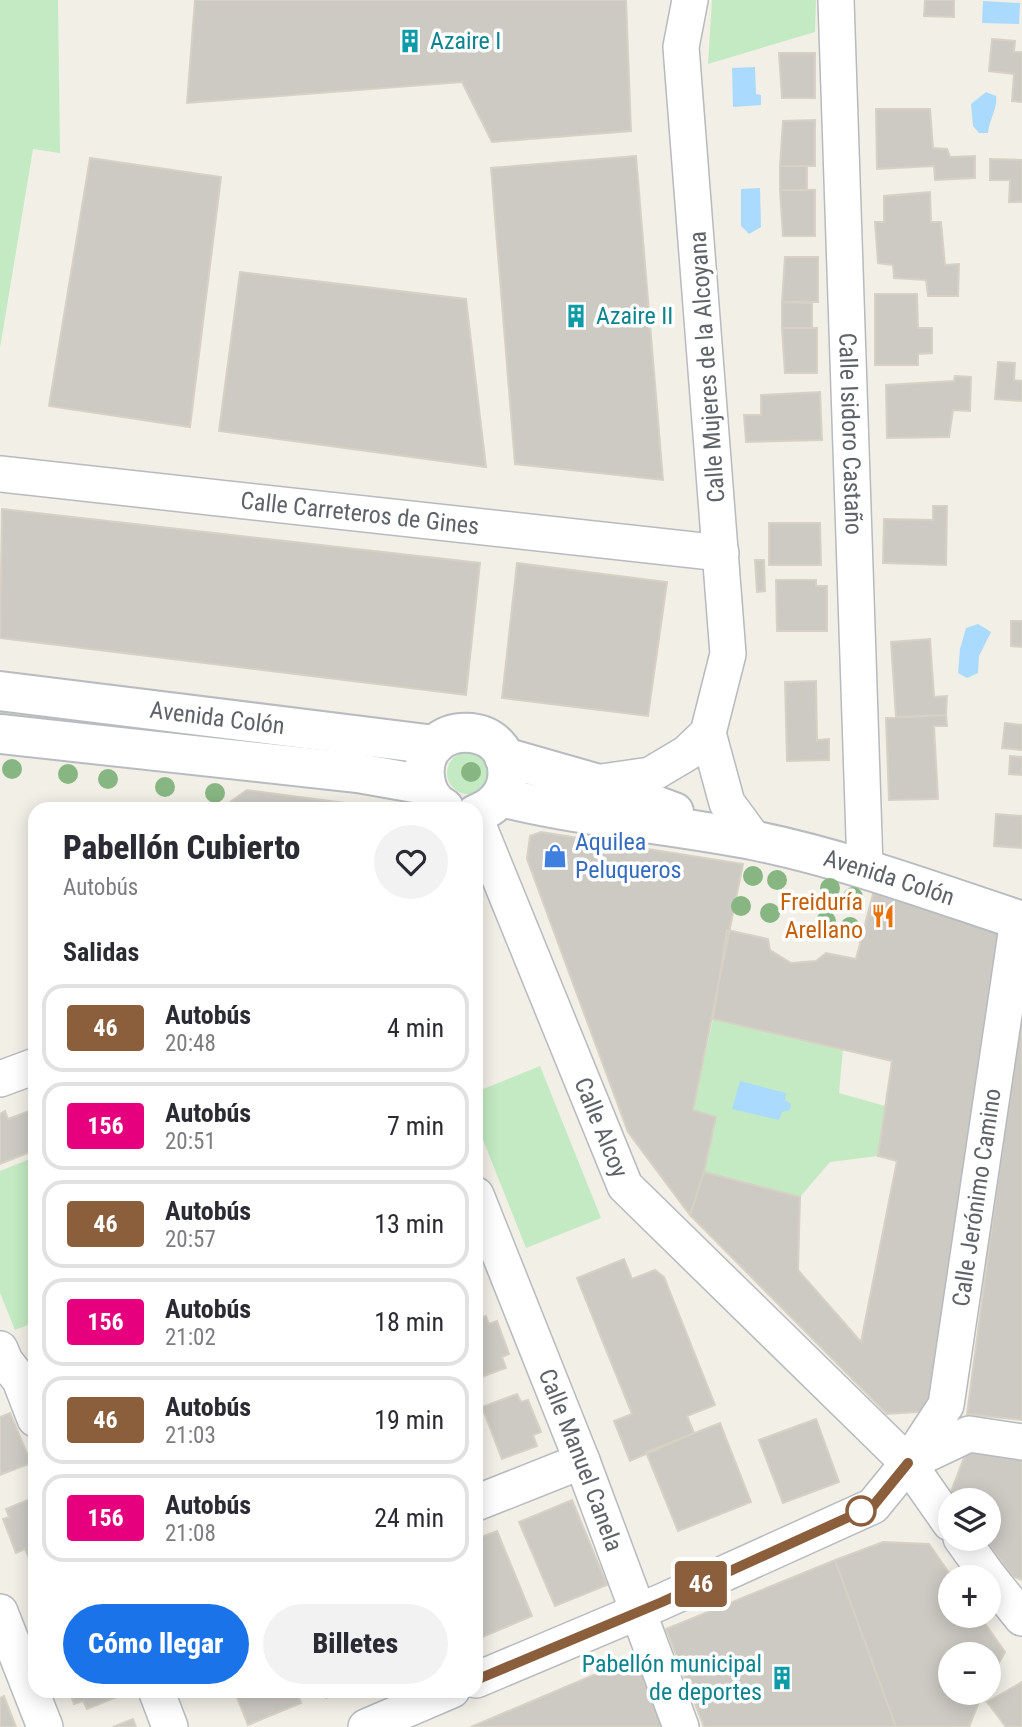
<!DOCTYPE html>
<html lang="es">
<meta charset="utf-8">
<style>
:root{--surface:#fff;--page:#f2f2f3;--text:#2b2b33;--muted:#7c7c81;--line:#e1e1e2;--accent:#1a73e8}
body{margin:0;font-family:"Roboto Condensed",sans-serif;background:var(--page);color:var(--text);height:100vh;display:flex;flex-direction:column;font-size:26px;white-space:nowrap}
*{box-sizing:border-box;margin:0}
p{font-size:23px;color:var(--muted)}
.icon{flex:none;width:38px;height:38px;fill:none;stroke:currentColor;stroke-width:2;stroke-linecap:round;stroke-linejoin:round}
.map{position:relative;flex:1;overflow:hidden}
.details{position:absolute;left:28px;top:802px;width:455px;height:896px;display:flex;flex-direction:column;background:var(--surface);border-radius:21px;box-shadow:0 4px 18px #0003}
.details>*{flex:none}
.badge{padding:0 14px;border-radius:5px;font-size:24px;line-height:46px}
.controls{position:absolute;left:938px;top:1488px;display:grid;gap:14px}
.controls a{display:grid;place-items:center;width:63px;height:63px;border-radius:50%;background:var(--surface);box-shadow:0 4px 18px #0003;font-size:35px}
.map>.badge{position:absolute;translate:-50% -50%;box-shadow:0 0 0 4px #fff}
h2{padding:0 35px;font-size:26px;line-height:63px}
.round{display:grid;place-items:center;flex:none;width:74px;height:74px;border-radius:37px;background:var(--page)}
.summary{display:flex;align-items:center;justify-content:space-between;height:119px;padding:0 35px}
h1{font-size:33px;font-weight:800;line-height:52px}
.action{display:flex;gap:14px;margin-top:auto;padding:14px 35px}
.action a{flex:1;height:80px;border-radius:42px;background:var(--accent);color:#fff;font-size:28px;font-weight:800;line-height:80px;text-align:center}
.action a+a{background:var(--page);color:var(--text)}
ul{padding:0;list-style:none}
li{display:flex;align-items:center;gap:21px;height:88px;margin:0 14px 10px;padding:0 21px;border:4px solid var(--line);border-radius:21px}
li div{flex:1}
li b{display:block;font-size:26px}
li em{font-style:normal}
li .badge{min-width:77px;font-weight:700;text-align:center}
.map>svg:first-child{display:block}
.green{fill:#c3eac3}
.water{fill:#aadbff}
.building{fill:#cdcac4;stroke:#d7d1c5;stroke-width:2}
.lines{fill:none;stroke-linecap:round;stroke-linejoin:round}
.street-casing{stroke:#b7babf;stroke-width:38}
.secondary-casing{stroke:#b8bcc1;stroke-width:42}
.street{stroke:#fff;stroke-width:35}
.secondary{stroke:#fff;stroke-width:38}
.tree{fill:#87b683}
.line-casing{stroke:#fff;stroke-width:16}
.line{stroke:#8b5e3c;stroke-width:10}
.stop-dot{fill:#fff;stroke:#8b5e3c;stroke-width:3.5}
.labels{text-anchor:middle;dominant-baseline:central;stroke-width:7;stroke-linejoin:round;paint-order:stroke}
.culture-label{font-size:24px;fill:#0d838f;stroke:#fff;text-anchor:start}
.street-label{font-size:24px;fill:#5e6369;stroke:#fff}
.shop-label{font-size:24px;fill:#366cbe;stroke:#fff;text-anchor:start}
.food-label{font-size:24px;fill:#c56008;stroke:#fff;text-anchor:end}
</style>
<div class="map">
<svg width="1022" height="1727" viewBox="0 0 1022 1727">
<rect width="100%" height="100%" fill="#f2efe7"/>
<path class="green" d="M0,0H58L60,153L33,149L0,348Z
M712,0H816L815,32L708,64Z
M0,707L415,758L413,766L0,718Z
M447 773a21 21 0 1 1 42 0a21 21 0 1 1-42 0Z
M713,1019L843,1049L839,1093L885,1106L878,1156L830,1162L800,1197L704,1172L716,1117L693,1110Z
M540,1066L601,1218L526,1248L476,1122V1092Z
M35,1157V1322L15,1330L0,1293V1171Z"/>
<path class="water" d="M983,1L1020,3L1019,24L982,23Z
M755,67L756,94L761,95V105L733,107L732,68Z
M986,92L996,96C998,108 989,120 988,133H979L973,126L971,104Z
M760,188L761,227L749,234L741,226V189Z
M978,624L991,632L979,656L978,673L967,678L958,673L960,649L966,628Z
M740,1081L786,1093L785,1100L791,1104L790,1110L782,1112L779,1120L732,1109Z"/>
<path class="building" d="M195,0H626L631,131L492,142L462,82L187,103Z
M925,0H954V17L924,16Z
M992,39L1015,41L1014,52H1022V102L1012,101L1014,74L989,71Z
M779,53H815V98H782Z
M876,109H930L933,148L947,149L950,157L975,156V178L935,180L934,166L877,169Z
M815,120V166H780L783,121Z
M636,156L663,480L515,464L491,168Z
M90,158L221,177L190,427L49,406Z
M990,159L1022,160V202H1009L1010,180H990Z
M780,166H807V190H780Z
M780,190H815V236H783Z
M930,192L931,222H941L945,265L959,264L958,296H928L926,280L894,278L893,265L878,263L875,222H884V196Z
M785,257H818V302H782Z
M240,272L466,299L486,467L219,431Z
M875,294H917L918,328H932V353L918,354V365H875Z
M782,302L812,303V328H782Z
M782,328H817V373H785Z
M998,362L1015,363L1014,380L1022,381V401L995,399Z
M955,376L971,377L970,411L953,410L949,437L887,438L886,385L954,381Z
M820,392L822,440L746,442L744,415H761V395Z
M933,506H947L946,565L883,563L884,519L933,520Z
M2,509L480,563L466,695L0,638Z
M769,523H820L821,565H769Z
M755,560H764L765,591L757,592Z
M517,563L667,582L648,716L502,698Z
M776,580H816V586H827V631H777Z
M1011,621H1022V647L1011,646Z
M930,639L934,697L947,696L946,715L896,717L891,642Z
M816,681L817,740L829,739V760L787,761L785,682Z
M946,715L947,726H934L938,799L889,800L886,718Z
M1005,723L1022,725V750L1002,748Z
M1010,756L1022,757V775L1009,774Z
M247,790L353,804L373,808H233L230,802Z
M996,814L1022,816V848L994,846Z
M541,832L743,864L693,1110L716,1117L704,1172L690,1215L628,1132L527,859L530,836Z
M874,890L1005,929L931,1411L887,1414L690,1215L704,1172L800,1197L798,1270L861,1342L897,1161L878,1156L892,1061L713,1019L727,930L768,939L770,950L791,963L816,961L826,953L856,959Z
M1022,998V1420L967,1414Z
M32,1110L35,1118V1150L0,1164V1114L5,1111L8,1119Z
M624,1259L632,1279L655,1270L664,1277L715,1405L687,1416L694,1433L630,1461L614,1421L632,1414L577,1278Z
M486,1316L489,1324L497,1321L509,1354L502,1357L506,1368L476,1379V1319Z
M517,1394L521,1402L528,1400L541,1432L533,1435L537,1446L502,1459L482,1407Z
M10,1413L31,1463L0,1475V1417Z
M816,1419L839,1482L783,1503L759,1440Z
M720,1423L751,1502L678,1531L646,1452Z
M967,1450H1022V1580L1012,1576L984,1538H989V1500H955L950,1494Z
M35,1497V1555L29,1558L25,1549L16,1553L3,1519L9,1517L6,1509Z
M572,1500L607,1585L555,1606L519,1522Z
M497,1531L532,1616L480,1638L476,1628V1539Z
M883,1542L929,1544L952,1577L950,1615H979L1005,1652L989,1681V1654H950V1692H983L969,1727H896L835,1560Z
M835,1560L896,1727H704L666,1629Z
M643,1654L669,1727H471Z
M1022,1682V1727H1006L987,1702Z
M69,1690H121L122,1695L87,1709L83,1701L74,1704Z
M234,1690H296L301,1703L248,1725Z
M322,1690H345L326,1698Z
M4,1696L16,1727H0V1698Z
M133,1719L136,1727H113Z"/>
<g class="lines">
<g class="street-casing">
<g id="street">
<path id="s1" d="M836,0L865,867"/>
<path id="s2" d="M0,474L721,553"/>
<path d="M708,733L727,803L755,841"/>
<path d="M595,783L650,775L687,753L708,733L728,654L681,47L690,0"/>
<path id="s3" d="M476,820L625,1186L908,1463L950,1523"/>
<path d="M0,1079L35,1066"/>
<path id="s4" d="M476,1195L582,1461L681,1727"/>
<path d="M0,1349L5,1361L20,1380L35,1419"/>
<path d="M908,1463L969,1434L1022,1442"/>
<path d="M476,1503L582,1461"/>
<path d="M961,1538L989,1577"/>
<path d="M989,1577L1022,1618"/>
<path d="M0,1612L45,1727"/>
<path id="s5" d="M476,1680L661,1602L873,1506L908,1463L946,1405L1018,920"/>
<path d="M156,1690L170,1727"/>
<path d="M366,1727L452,1690"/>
</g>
</g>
<g class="secondary-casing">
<g id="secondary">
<path id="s6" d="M0,691L435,745"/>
<path d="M0,734L358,773L426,785"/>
<path d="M504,757L595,783L674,812"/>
<path id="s7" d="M501,797C585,818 672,824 757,841C848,860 934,892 1022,921"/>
<path d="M444,808C433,802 426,790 425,777C418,718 515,717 507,780C504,797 492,808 476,814"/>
</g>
</g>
<use href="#street" class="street"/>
<use href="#secondary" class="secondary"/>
</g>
<g class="tree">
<circle cx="12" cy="769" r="10"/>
<circle cx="471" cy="772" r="10"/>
<circle cx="68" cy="774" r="10"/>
<circle cx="108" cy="779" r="10"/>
<circle cx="165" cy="787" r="10"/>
<circle cx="215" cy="793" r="10"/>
<circle cx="753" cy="876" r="10"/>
<circle cx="777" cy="880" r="10"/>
<circle cx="830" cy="888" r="10"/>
<circle cx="853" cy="897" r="10"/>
<circle cx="741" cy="906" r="10"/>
<circle cx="770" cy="913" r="10"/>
<circle cx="826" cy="921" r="10"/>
<circle cx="850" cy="927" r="10"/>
</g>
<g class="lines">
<g class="line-casing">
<path id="line" d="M476,1680L662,1602L873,1506L908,1463"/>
</g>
<use href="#line" class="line"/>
</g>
<defs>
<g id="building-bare" transform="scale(1.89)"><path d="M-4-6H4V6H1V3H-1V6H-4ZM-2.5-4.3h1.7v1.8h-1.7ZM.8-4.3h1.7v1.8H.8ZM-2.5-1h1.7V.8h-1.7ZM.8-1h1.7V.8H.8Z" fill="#0f9aa8" stroke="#fff" stroke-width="2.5" paint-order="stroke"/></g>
<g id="shop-bare" transform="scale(1.89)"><path d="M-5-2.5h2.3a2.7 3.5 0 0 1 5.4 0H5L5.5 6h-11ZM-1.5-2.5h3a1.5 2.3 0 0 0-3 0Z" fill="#3f7fe0" stroke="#fff" stroke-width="2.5" paint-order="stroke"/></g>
<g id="restaurant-bare" transform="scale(1.89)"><path d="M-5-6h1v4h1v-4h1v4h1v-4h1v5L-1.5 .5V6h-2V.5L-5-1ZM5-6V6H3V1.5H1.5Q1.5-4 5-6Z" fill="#e8710a" stroke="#fff" stroke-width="2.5" paint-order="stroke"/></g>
</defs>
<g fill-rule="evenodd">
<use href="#building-bare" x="410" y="41"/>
<use href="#building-bare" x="576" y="316"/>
<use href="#shop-bare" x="555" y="856"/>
<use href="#restaurant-bare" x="883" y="916"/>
<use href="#building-bare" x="782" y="1678"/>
</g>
<circle class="stop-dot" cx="861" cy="1511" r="14"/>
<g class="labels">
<g class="culture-label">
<text x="430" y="41">Azaire I</text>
<text x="596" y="316">Azaire II</text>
<text x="762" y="1664" text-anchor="end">Pabellón municipal<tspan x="762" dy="28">de deportes</tspan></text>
</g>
<g class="street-label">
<text transform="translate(707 367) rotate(-94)">Calle Mujeres de la Alcoyana</text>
<text stroke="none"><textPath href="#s1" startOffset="434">Calle Isidoro Castaño</textPath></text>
<text stroke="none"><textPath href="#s2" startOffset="362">Calle Carreteros de Gines</textPath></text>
<text stroke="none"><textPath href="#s6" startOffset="219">Avenida Colón</textPath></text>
<text stroke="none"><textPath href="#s7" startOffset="397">Avenida Colón</textPath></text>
<text stroke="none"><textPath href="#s3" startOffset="332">Calle Alcoy</textPath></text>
<text stroke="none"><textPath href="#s5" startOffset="768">Calle Jerónimo Camino</textPath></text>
<text stroke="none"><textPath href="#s4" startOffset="285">Calle Manuel Canela</textPath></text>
</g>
<g class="shop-label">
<text x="575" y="842">Aquilea<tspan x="575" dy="28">Peluqueros</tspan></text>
</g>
<g class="food-label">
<text x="863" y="902">Freiduría<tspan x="863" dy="28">Arellano</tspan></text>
</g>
</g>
</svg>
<div class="controls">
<a><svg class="icon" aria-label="layers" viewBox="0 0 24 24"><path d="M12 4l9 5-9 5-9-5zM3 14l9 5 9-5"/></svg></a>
<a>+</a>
<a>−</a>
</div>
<b class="badge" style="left:701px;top:1584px;background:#8b5e3c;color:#fff">46</b>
<section class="details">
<div class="summary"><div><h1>Pabellón Cubierto</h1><p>Autobús</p></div><a class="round"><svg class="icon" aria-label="heart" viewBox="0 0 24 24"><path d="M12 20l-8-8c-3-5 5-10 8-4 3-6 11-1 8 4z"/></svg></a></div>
<h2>Salidas</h2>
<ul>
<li><span class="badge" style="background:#8b5e3c;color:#fff">46</span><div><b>Autobús</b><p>20:48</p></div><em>4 min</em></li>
<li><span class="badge" style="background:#e6007e;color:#fff">156</span><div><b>Autobús</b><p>20:51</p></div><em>7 min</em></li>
<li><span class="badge" style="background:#8b5e3c;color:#fff">46</span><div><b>Autobús</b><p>20:57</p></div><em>13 min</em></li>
<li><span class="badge" style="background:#e6007e;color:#fff">156</span><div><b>Autobús</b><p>21:02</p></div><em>18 min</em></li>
<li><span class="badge" style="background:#8b5e3c;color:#fff">46</span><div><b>Autobús</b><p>21:03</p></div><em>19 min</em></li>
<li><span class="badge" style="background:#e6007e;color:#fff">156</span><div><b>Autobús</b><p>21:08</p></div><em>24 min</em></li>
</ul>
<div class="action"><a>Cómo llegar</a><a>Billetes</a></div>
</section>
</div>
